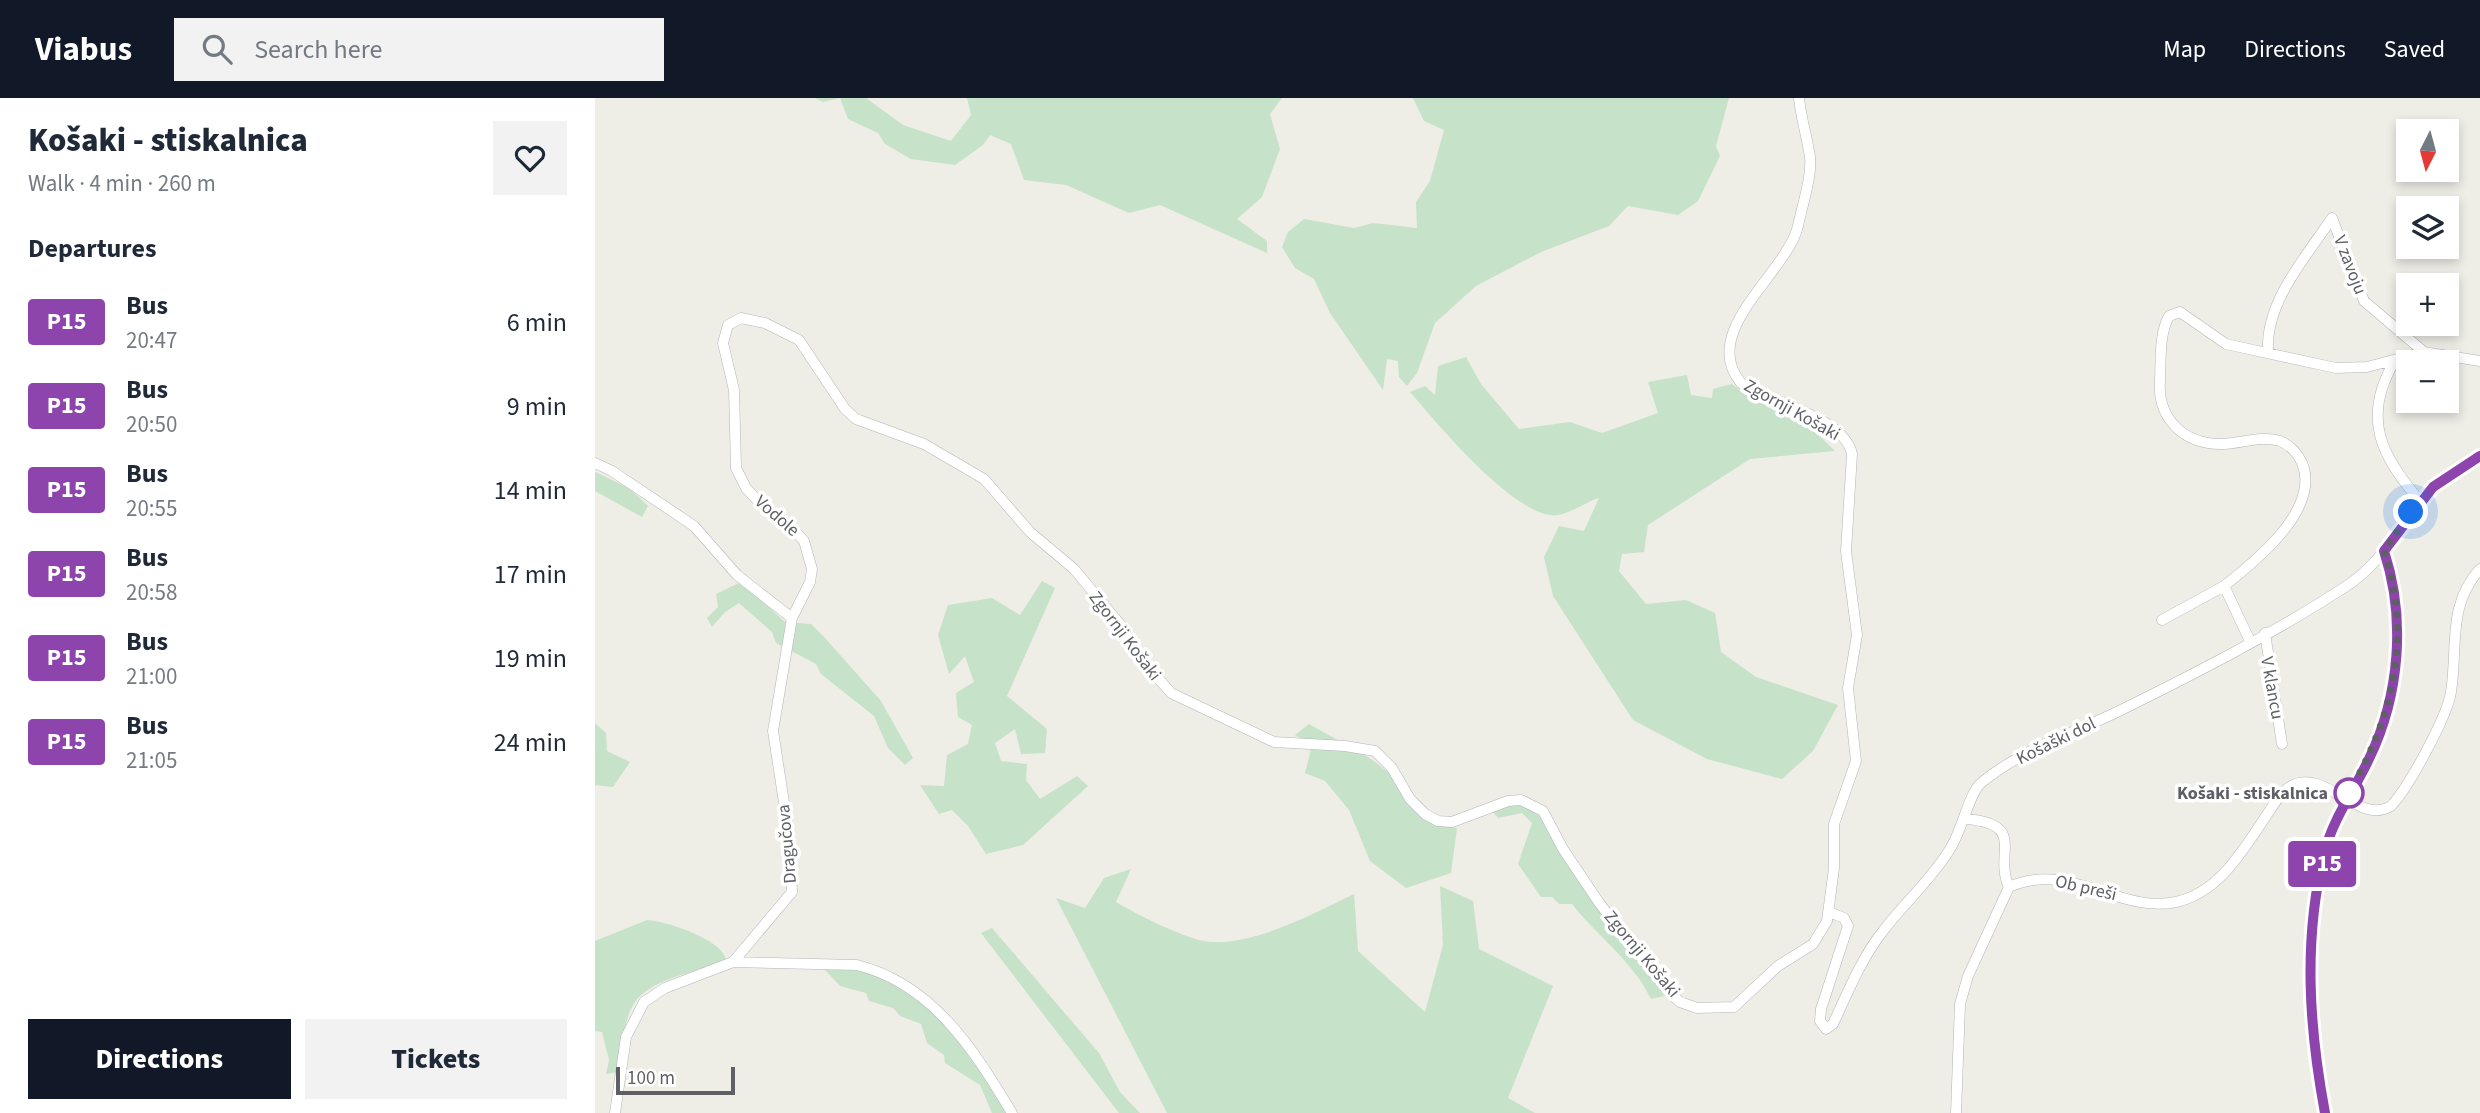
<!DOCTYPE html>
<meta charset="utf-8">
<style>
:root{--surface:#fff;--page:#f2f2f3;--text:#1f2937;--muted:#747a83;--accent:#111827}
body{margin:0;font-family:"Source Sans 3",sans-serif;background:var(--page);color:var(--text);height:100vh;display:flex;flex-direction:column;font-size:26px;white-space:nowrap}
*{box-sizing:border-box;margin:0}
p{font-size:23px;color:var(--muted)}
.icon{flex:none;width:38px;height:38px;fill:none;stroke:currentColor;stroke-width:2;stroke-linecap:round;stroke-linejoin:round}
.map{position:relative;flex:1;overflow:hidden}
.sheet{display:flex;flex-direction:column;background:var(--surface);width:595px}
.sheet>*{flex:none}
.badge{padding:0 14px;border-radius:5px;font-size:24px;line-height:46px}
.needle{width:46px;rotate:186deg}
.fabs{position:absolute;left:1801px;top:21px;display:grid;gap:14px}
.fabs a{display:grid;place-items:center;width:63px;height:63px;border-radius:0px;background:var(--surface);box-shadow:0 4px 10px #0003;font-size:35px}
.scale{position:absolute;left:21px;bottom:18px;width:119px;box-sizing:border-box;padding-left:7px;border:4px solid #5e6065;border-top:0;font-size:19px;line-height:24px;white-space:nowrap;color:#5e6065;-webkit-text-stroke:5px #fff;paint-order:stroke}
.you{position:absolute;width:35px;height:35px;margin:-18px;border:5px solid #fff;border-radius:50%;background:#1a73e8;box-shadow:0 0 0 10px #1a73e833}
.map>.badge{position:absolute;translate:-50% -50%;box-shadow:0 0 0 4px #fff}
h2{padding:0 28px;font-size:26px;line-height:63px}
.round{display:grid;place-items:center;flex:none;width:74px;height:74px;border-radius:0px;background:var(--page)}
.head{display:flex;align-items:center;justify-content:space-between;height:119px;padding:0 28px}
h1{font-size:33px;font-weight:800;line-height:52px}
.cta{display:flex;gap:14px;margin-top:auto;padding:14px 28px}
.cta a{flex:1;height:80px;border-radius:0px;background:var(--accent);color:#fff;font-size:28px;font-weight:800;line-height:80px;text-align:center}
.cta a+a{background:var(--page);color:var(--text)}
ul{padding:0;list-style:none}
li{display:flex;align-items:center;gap:21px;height:84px;padding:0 28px}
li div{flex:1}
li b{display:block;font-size:26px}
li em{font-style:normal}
li .badge{min-width:77px;font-weight:700;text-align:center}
header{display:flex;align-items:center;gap:42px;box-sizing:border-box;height:98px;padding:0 35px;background:var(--accent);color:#fff}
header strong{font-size:33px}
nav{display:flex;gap:38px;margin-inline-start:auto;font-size:24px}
.search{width:490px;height:63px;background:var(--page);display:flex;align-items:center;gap:18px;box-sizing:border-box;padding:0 24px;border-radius:0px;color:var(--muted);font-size:26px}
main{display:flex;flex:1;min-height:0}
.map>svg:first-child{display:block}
.green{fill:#c6e3c9}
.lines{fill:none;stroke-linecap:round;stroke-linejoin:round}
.minor-casing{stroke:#b3b5b9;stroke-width:11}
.minor{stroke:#fff;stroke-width:10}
.line-casing{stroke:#fff;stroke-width:16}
.line{stroke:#8e44ad;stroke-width:10}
.walk{stroke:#5e6065;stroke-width:7;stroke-dasharray:0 12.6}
.stop-dot{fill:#fff;stroke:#8e44ad;stroke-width:3.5}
.labels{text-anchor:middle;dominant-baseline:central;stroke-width:7;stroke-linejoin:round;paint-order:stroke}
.street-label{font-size:18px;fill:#5e6065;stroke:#fff}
.stop-label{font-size:18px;font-weight:bold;fill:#5e6065;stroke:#fff;text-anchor:end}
</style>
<header>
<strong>Viabus</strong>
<div class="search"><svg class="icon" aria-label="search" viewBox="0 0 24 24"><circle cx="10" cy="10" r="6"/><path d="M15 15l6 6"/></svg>Search here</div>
<nav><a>Map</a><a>Directions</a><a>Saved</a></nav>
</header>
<main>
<section class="sheet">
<div class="head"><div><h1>Košaki - stiskalnica</h1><p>Walk · 4 min · 260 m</p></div><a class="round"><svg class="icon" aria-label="heart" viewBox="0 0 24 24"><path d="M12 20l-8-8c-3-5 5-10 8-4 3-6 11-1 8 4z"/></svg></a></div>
<h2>Departures</h2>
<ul>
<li><span class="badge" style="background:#8e44ad;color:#fff">P15</span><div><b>Bus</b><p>20:47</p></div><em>6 min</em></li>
<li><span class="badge" style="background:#8e44ad;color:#fff">P15</span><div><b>Bus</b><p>20:50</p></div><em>9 min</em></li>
<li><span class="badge" style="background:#8e44ad;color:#fff">P15</span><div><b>Bus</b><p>20:55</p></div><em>14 min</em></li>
<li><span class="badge" style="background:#8e44ad;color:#fff">P15</span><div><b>Bus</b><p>20:58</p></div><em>17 min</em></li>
<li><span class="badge" style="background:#8e44ad;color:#fff">P15</span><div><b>Bus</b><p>21:00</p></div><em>19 min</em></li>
<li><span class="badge" style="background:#8e44ad;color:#fff">P15</span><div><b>Bus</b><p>21:05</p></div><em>24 min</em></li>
</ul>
<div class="cta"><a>Directions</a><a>Tickets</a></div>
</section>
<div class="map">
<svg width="1885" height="1015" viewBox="0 0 1885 1015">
<rect width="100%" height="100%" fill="#eeede6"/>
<path class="green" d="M220,0H271L308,27L356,43L376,17L372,0H687L675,16L685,51L667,99L642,121L672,143V155L565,107L534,115L471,87L429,82L416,46L395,37L388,47L360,67L316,61L290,46L283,35L253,21L245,0L228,4Z
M818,0H1134L1121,48L1125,58L1103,103L1083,117L1033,108L1014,128L946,154L881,188L840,225L822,275L812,288L804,279L803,263L792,261L788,292L735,215L719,181L700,170L687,149L693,134L709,121L759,130L778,125L822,130L821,104L835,83L849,32L829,23Z
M871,259L886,286L924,331L975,324L1007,335L1063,315L1053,284L1092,277L1096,297L1117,300L1118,291L1137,286C1149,296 1163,299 1177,306C1200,318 1222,334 1240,353L1155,361L1053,427L1049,454L1027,456L1024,473L1051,506L1091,502L1120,515L1126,554L1161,579L1243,607L1218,653L1187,681L1112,661L1038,622L958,498L949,459L964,428L989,433L1004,400C991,404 976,415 963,417C922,423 841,324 815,294L830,288L840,297L843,268Z
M0,374L34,390L53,408L47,419L0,393Z
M447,483L460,490L412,598L452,631L450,655L426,656L420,631L400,645L406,663L432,666L431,682L445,701L482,678L493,688L428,747L391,756L373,728L357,712L344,716L325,687L349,688L352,657L373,646L377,627L363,619L361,595L379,584L370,558L354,576L343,537L353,507L397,500L425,517Z
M146,484L190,524L216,526L230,540L286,603L318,660L310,667L293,650L279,618L226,576L221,566L181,545L177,534L144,505L130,514L117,529L112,520L123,509L121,496Z
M0,625L11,635L12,653L35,664L18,689L0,687Z
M714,626C738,640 768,653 789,671C821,698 807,723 862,730L856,775L811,790L775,763L754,712L730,683L710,675L717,647L700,637Z
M918,706L937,709L947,716L992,795L1069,898L1056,901C1038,863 1002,838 977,806H964L957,799H946L923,766L937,725L927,715L903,720L897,713Z
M536,771L521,804C541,816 594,843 616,844C663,846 717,816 759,796L763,853L830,914L848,847L845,788L878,803L884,851L958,888L913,1000L940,1015H572L461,800L490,810L509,780Z
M52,822C71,823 126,841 131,861C123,869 107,871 96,874C29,893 32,911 24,974L11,976L14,962L7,934L0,933V843Z
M397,830L504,955L525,994L545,1015H524L386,835Z
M252,868C265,873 281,876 293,882C350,910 380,965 413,1015H397L385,987L350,965L349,957L332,945L326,926L305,918L298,910L274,903L271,895L245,888L229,871Z"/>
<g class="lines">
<g class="minor-casing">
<path id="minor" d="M1673,254C1670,204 1711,159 1737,120L1769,203L1829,254
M1799,264C1766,321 1787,359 1825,403
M0,365L17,373L99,428L142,477L197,520
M1567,522L1629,488
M1670,535L1687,646
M1655,543L1629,488C1661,463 1726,411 1707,365C1703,356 1695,347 1685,343C1666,337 1645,346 1626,346C1588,346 1562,320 1565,282C1566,262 1564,236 1574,218L1585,214L1631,246L1741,270L1772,269L1829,254L1885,263
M1371,721C1433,726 1398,756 1414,789
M1234,814L1249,820L1253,828L1226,911L1225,923L1231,931L1238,926C1253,894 1266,861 1288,833C1309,805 1337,781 1355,751C1367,733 1374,695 1386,685C1426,652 1476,636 1522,614C1599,576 1678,536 1750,489C1805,454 1817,389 1885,358
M138,864L262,867C338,886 379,952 417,1015
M20,1015L31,939L49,904L70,890L138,864L197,794L194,737L178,633L197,520L215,484L217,471L209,443L191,424L163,403L151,390L141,370L139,292L128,245L133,227L146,220L170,225L204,242L250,311L261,321L329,346L389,381L435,434L479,471L524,525L548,563L576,595L679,644L750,648L780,653L797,670L815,701L830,716L843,723L857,724L913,703L926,702L948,713L968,751L1005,806L1072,892L1085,904L1102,910L1139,909L1183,868L1218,846L1232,823L1239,770V726L1261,663L1253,590L1262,537L1251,453L1257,356C1249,318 1175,305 1146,285C1103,233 1192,175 1203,128C1207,108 1217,79 1215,59C1212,39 1206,20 1204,0
M1361,1015L1365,906L1373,878L1414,789C1473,762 1525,816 1581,804C1623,795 1647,754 1669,721C1677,710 1684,695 1696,688C1730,669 1763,728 1796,708C1814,689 1852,619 1856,594C1863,550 1852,507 1885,471
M1730,1015C1714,928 1709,843 1729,756C1738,718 1759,694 1775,661C1805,597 1811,520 1789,453"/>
</g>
<use href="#minor" class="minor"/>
</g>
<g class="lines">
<g class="line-casing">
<path id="line" d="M1730,1015C1714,929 1708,843 1729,756C1738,720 1759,693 1774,661C1805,597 1811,520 1789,453L1838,389L1885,358"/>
</g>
<use href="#line" class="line"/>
<path class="walk" d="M1754,695L1750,701C1797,624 1818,541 1789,453L1816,414"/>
</g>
<circle class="stop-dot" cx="1754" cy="695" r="14"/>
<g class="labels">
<g class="street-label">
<text transform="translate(1755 167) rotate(69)">V zavoju</text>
<text transform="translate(1197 312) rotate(29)">Zgornji Košaki</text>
<text transform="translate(182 418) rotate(41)">Vodole</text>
<text transform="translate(530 538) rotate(53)">Zgornji Košaki</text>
<text transform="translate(1677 590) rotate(80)">V klancu</text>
<text transform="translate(1461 643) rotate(-26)">Košaški dol</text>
<text transform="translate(192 746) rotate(-95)">Dragučova</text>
<text transform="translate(1491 790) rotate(13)">Ob preši</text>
<text transform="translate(1047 856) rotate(50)">Zgornji Košaki</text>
</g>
<g class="stop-label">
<text x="1733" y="695">Košaki - stiskalnica</text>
</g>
</g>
</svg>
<div class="fabs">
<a><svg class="needle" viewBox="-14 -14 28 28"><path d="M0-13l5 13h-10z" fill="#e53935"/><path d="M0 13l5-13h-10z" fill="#747a83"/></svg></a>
<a><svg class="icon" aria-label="layers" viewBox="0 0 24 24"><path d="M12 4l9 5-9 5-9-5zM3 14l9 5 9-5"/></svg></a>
<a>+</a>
<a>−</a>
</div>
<div class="scale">100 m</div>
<div class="you" style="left:1816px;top:414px"></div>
<b class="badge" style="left:1727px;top:766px;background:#8e44ad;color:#fff">P15</b>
</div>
</main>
